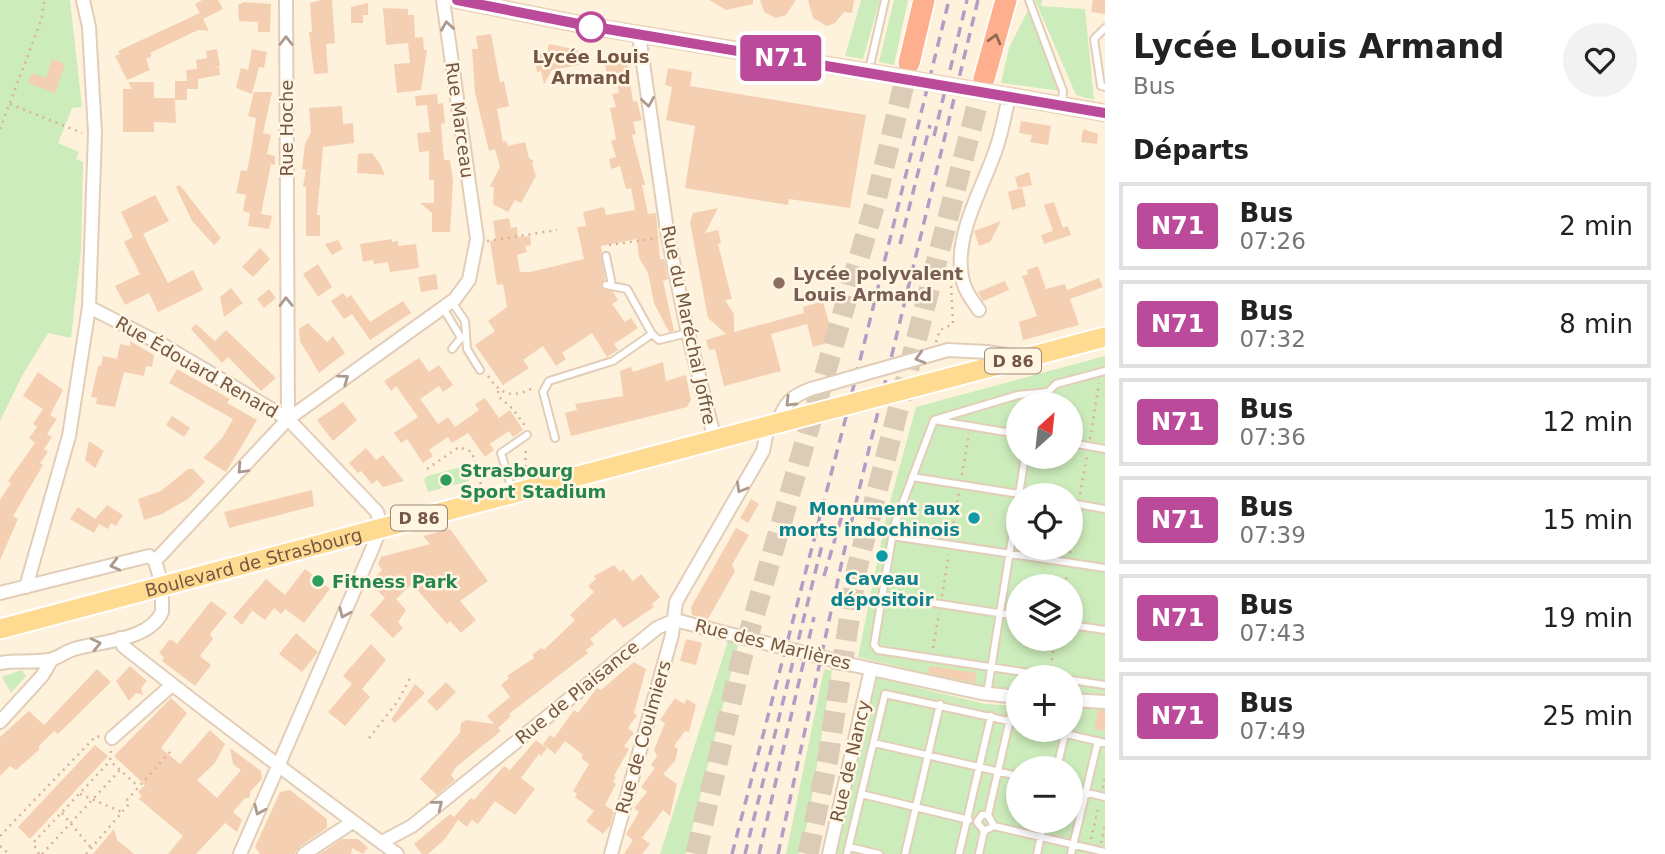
<!DOCTYPE html>
<html lang="fr">
<meta charset="utf-8">
<style>
:root{--surface:#fff;--page:#f2f2f2;--text:#222;--muted:#767676;--line:#e0e0e0}
body{margin:0;font-family:"DejaVu Sans",sans-serif;background:var(--page);color:var(--text);height:100vh;display:flex;flex-direction:column;font-size:26px;white-space:nowrap}
*{box-sizing:border-box;margin:0}
p{font-size:23px;color:var(--muted)}
.icon{flex:none;width:38px;height:38px;fill:none;stroke:currentColor;stroke-width:2;stroke-linecap:round;stroke-linejoin:round}
.map{position:relative;flex:1;overflow:hidden}
.drawer{display:flex;flex-direction:column;background:var(--surface);width:560px}
.drawer>*{flex:none}
.badge{padding:0 14px;border-radius:5px;font-size:24px;line-height:46px}
.needle{width:46px;rotate:27deg}
.tools{position:absolute;left:1006px;top:392px;display:grid;gap:14px}
.tools a{display:grid;place-items:center;width:77px;height:77px;border-radius:50%;background:var(--surface);box-shadow:0 4px 10px #0003;font-size:35px}
.map>.badge{position:absolute;translate:-50% -50%;box-shadow:0 0 0 4px #fff}
h2{padding:0 28px;font-size:26px;line-height:63px}
.round{display:grid;place-items:center;flex:none;width:74px;height:74px;border-radius:37px;background:var(--page)}
.head{display:flex;align-items:center;justify-content:space-between;height:119px;padding:0 28px}
h1{font-size:33px;font-weight:700;line-height:52px}
ul{padding:0;list-style:none}
li{display:flex;align-items:center;gap:21px;height:88px;margin:0 14px 10px;padding:0 14px;border:4px solid var(--line);border-radius:0px}
li div{flex:1}
li b{display:block;font-size:26px}
li em{font-style:normal}
li .badge{min-width:77px;font-weight:700;text-align:center}
main{display:flex;flex:1;min-height:0}
.map>svg:first-child{display:block}
.green{fill:#cdecbb;fill-rule:evenodd}
.building{fill:#f5cfb2}
.lines{fill:none;stroke-linecap:round;stroke-linejoin:round}
.highway-tunnel{stroke:#dccbb6;stroke-width:21;stroke-dasharray:21 10;stroke-linecap:butt}
.lane-casing{stroke:#e2ceb8;stroke-width:10}
.street-casing{stroke:#e2ceb8;stroke-width:16}
.secondary-casing{stroke:#ead1b8;stroke-width:19}
.primary-casing{stroke:#fff;stroke-width:23}
.highway-casing{stroke:#fff;stroke-width:24}
.path{stroke:#d9b396;stroke-width:2.5;stroke-dasharray:2 5;stroke-linecap:butt}
.lane{stroke:#fff;stroke-width:6}
.street{stroke:#fff;stroke-width:12}
.secondary{stroke:#fff;stroke-width:16}
.primary{stroke:#ffdb92;stroke-width:19}
.highway{stroke:#feaf8e;stroke-width:21}
.rail{stroke:#b49cc6;stroke-width:3.5;stroke-dasharray:10 7;stroke-linecap:butt}
.street-bridge-casing{stroke:#e2ceb8;stroke-width:16;stroke-linecap:butt}
.secondary-bridge-casing{stroke:#ead1b8;stroke-width:19;stroke-linecap:butt}
.primary-bridge-casing{stroke:#fff;stroke-width:23;stroke-linecap:butt}
.street-bridge{stroke:#fff;stroke-width:12}
.secondary-bridge{stroke:#fff;stroke-width:16}
.primary-bridge{stroke:#ffdb92;stroke-width:19}
.oneway{stroke:#ac9a8f}
.oneway2{stroke:#906953}
.line-casing{stroke:#fff;stroke-width:16}
.line{stroke:#bb4a9b;stroke-width:10}
.stop-dot{fill:#fff;stroke:#bb4a9b;stroke-width:3.5}
.education-dot{fill:#8d6e63;stroke:#fff6e4;stroke-width:2.5}
.leisure-dot{fill:#2e9e5b;stroke:#fff6e4;stroke-width:2.5}
.culture-dot{fill:#0f9aa8;stroke:#fff6e4;stroke-width:2.5}
.labels{text-anchor:middle;dominant-baseline:central;stroke-width:5;stroke-linejoin:round;paint-order:stroke}
.shield{fill:#fff6e4;stroke:#9e8774;stroke-width:2}
.shield-label{font-size:16px;font-weight:bold;fill:#755744}
.stop-label{font-size:18px;font-weight:bold;fill:#755744;stroke:#fff6e4}
.street-label{font-size:18px;fill:#755744;stroke:#fff6e4}
.education-label{font-size:18px;font-weight:bold;fill:#785e54;stroke:#fff6e4;text-anchor:start}
.leisure-label{font-size:18px;font-weight:bold;fill:#27864d;stroke:#fff6e4;text-anchor:start}
.culture-label{font-size:18px;font-weight:bold;fill:#0d838f;stroke:#fff6e4;text-anchor:end}
</style>
<main>
<div class="map">
<svg width="1105" height="854" viewBox="0 0 1105 854">
<rect width="100%" height="100%" fill="#fef2dc"/>
<path class="green" d="M0,0H70L82,107L72,108L58,143L79,152L76,159L83,162L81,250L71,338L48,333L22,376L0,421Z
M861,0H880L863,59L845,56Z
M894,0H908L894,65L879,62Z
M1035,0H1042L1041,6L1085,9L1094,100L1076,95Z
M1028,10L1052,60L1061,91L1001,83L1009,48Z
M1105,356V694L1071,693V677H1018V690L987,688L858,657L887,513L916,407ZM1018,404H1071V457H1018ZM1018,495H1071V548H1018ZM1018,586H1071V639H1018Z
M461,467L465,468L469,481L428,492L424,479L427,476Z
M728,641L738,645L686,854H660Z
M824,669L832,671L808,821L799,854H786Z
M22,670L26,676L11,693L2,677Z
M877,678L986,704L1018,706V730H1071V708L1105,709V854H836ZM1018,768H1071V821H1018Z"/>
<path class="building" d="M202,0H218L223,9L203,19L195,4Z
M321,0H332L335,43L326,44L328,73L314,74L309,32H312L310,3Z
M709,0H753V4L726,10Z
M760,0H796L786,15L776,18L764,12Z
M808,0H854L852,13L844,12L835,23L827,26L813,18Z
M1093,0H1105V14L1091,12Z
M244,2L271,4L270,32H258V22L239,21L238,5Z
M368,3V15H363V23H351V7Z
M383,8L408,9V15H414L415,38L423,37L424,50H427L421,90L397,93L394,64L410,63L408,43L386,45Z
M200,13L209,31L198,30L150,53L152,56L146,59L150,70L127,80L115,56L120,54L118,51Z
M491,34L500,82L504,81L509,106L497,109L503,142L506,141L508,146L525,142L529,158L534,161L532,164L536,176L521,203L515,200L508,212L493,204L494,188L490,186L500,167L495,149L489,151L475,93L472,49H478L476,36Z
M549,44L578,50L579,65L552,70L544,84L541,71L537,72L534,54L547,52Z
M217,49L220,66L212,68L219,67L220,75L198,79V89H187V84V100H175L176,123L154,122V132H123V89H132L128,82H154V98H175V81H187L186,70L197,69L196,60L207,58L206,51Z
M252,49L267,52L264,68L259,67L252,94L236,88L241,68L248,70Z
M624,52L625,56H629L631,65L628,66L633,102L637,101L642,120L633,122L636,134L632,135L645,185H642L648,214L656,213L660,259H664L668,279L663,281L674,331L669,332L654,303L648,273L639,258L637,239L601,246L605,279L601,287L613,292L618,300L612,304L625,322L631,318L638,328L614,344L618,350L607,357L592,333L562,353L566,359L556,366L543,346L523,360L529,368L503,385L475,345L495,331L488,321L507,307L503,284L497,285L490,241L496,240L493,221L509,218L511,228L517,227L518,237L530,236L531,245L525,246L527,252L517,255L520,272H530L584,259L577,227L586,226L583,212L604,207L606,215L635,210L631,188L626,189L620,166L611,169L609,159L616,157L611,141L616,139L610,108L616,107L612,94L619,93L615,72L607,73L604,62L606,57Z
M52,59L65,64L55,93L28,83L32,73L46,78Z
M668,68L692,72L690,86L866,115L850,208L789,199L788,205L685,188L695,126L666,120L672,87L665,85Z
M254,92H272L263,133L271,135L267,154L275,156V165L271,164L261,214L272,216L269,229L248,226L250,213L243,211L246,195L236,193L241,170L247,171L252,145L256,118L248,116Z
M437,94L438,104L443,103L445,123L441,124L444,160H450L453,181L450,232H432V213L420,203H434V180H429V151L419,152L417,133L430,132L427,105L416,106L415,96Z
M342,106L343,124L353,123L354,143L323,147L317,215H320V236H306V187L303,186L306,170L302,169L305,144L311,132L309,108Z
M1021,121L1051,126L1048,145L1030,142L1032,135L1019,133Z
M1083,129L1098,134L1097,144L1081,142Z
M372,153L380,164L385,175L357,173L358,154Z
M1029,172L1032,185L1018,188L1015,177Z
M180,185L221,238L214,245L192,221L176,187Z
M1022,188L1026,206L1012,210L1008,192Z
M155,195L169,221L143,234L168,283L193,270L203,290L158,312L149,293L125,305L115,286L140,274L124,242L133,237L121,212Z
M1054,202L1063,228L1068,226L1071,235L1044,244L1041,235L1053,231L1044,205Z
M718,208L705,233L718,230L721,243L718,244L732,299L725,300L734,314V332L804,313L803,307L823,301L834,341L813,347L807,324L771,334L781,371L724,386L715,349L709,350L706,340L726,334L708,318L690,222L693,213Z
M1001,221L990,242L979,246L974,231Z
M392,239V242L398,241V246L416,244L419,268L390,272L388,262L374,264L373,260L363,262L360,244Z
M338,240L343,249L332,255L325,244Z
M260,248L270,259L253,277L242,267Z
M318,264L332,287L318,297L303,274Z
M1038,266L1046,289L1065,284L1067,290L1099,278L1103,287L1070,299L1079,325L1023,340L1019,322L1037,316L1022,276L1028,274L1027,270Z
M436,274L438,289L421,292L418,277Z
M1005,281L1009,290L983,301L978,292Z
M231,288L243,303L224,317L220,297Z
M269,289L276,298L264,308L257,299Z
M343,293L347,298L351,295L370,322L403,301L411,313L370,340L352,314L344,319L331,301Z
M308,323L327,342L333,336L345,353L319,373L300,341L299,329Z
M196,324L215,341L226,330L276,378L261,391L228,357L222,363L191,329Z
M130,341L154,355L152,367L146,366L144,376L124,372L115,407L96,404L97,398L91,397L98,366H101L103,356L117,359L120,344L130,346Z
M419,358L429,372L439,365L453,385L443,392L439,386L420,399L438,424L448,417L455,427L479,410L475,404L485,398L499,418L510,410L523,430L513,437L509,431L500,437L490,444L494,450L485,457L468,433L452,443L448,437L429,450L433,456L423,463L407,439L401,443L394,433L418,417L396,386L391,391L384,381Z
M663,362L666,381L686,375L691,400L687,407L571,436L565,413L577,410L575,404L623,396L620,371L631,367L633,372Z
M177,369L230,399L227,403L257,420L226,472L203,458L222,438L233,419L169,383Z
M38,372L63,390L50,415L57,419L47,434L52,437L44,449L48,452L40,463L43,465L13,516L18,519L0,560V500L11,483L8,481L35,443L29,438L37,427L33,424L43,409L23,396Z
M343,402L357,420L333,441L317,420Z
M172,416L190,428L184,437L166,425Z
M89,441L104,451L95,468L85,460Z
M366,448L376,460L383,455L404,481L383,487L377,480L372,484L361,471L358,473L349,463Z
M188,469H193L205,482L188,499L162,514L144,520L138,499L161,491Z
M312,490L314,506L229,528L224,512Z
M751,499L759,504L748,523L740,518Z
M107,505L123,515L116,526L111,523L108,529L99,524L94,533L70,519L78,507L95,519Z
M736,528L749,535L732,565L735,571L708,619L692,615L691,607Z
M450,529L488,581L460,601L476,620L461,633L450,621L447,624L412,584L396,599L406,610L398,622L403,628L393,638L370,615L385,598L370,583L382,570L378,564L381,557L430,544L423,536Z
M614,565L620,572L623,569L633,581L641,574L660,597L652,604L654,607L623,628L615,618L590,639L594,644L586,650L588,653L509,714L511,716L498,728L501,731L456,767L451,775L455,780L437,795L420,779L460,733L461,723L466,720L494,724L487,716L510,697L501,685L509,678L507,676L534,658L532,655L541,648L544,650L575,620L570,615L594,592L588,586L596,579L594,576Z
M305,569L330,589L304,623L285,609L281,614L274,608L265,620L246,606L252,611L242,625L233,617L266,579L285,595Z
M211,601L227,613L210,634L213,639L200,656L211,665L195,686L162,661L164,657L159,653L170,639L177,644Z
M296,633L318,652L302,672L279,654Z
M686,639L702,643L696,665L680,661Z
M371,644L386,660L362,689L370,697L345,726L328,712L352,684L343,676Z
M634,662L646,669L634,713L637,715L628,728L634,733L624,746L629,749L614,776L616,777L613,782L616,784L605,805L614,811L610,826L603,834L586,821L594,811L575,797L577,794L573,791L589,764L581,758L583,755L565,741L555,754L543,744L550,735L554,738L574,710L578,713L597,688L601,690Z
M130,666L147,681L141,688L143,695L136,693L129,701L116,681Z
M930,666L976,673L975,683L928,673Z
M97,669L111,682L58,734L54,731L39,746V750L16,770L10,766L0,776V737L29,711L44,725Z
M446,682L456,692L437,711L427,701Z
M415,684L425,693L395,723L391,720Z
M171,698L187,713L161,748L180,764L210,730L225,744L215,763L197,780L217,798L241,770L233,764L230,748L261,771L262,779L250,792V797L244,799L233,812L242,820L237,832L225,823L196,854H168L183,836L139,799L142,796L138,792L145,785L114,756Z
M675,698L684,704L687,699L696,705L689,732L685,731L674,746L678,749L675,761L663,774L677,784L670,816L663,810L642,838L650,844L642,854H624L633,840L626,834L639,812L634,808L647,792L641,787L655,768L651,765L657,756L654,750L665,723L660,720Z
M1098,710L1105,711V731L1094,729Z
M536,740L547,748L541,756L539,754L521,778L535,789L515,815L495,801L478,824L472,820L467,827L458,820L445,839L428,854H422L414,844L450,814L454,817L471,798L474,800L504,766L510,770Z
M95,745L108,756L30,839L18,827Z
M290,790L327,819V828L299,847L295,854H260L255,847L280,792Z
M114,829L117,840L134,854H93Z
M342,839H358L368,848L363,854L352,848L351,854H320Z"/>
<g class="lines">
<path class="highway-tunnel" d="M696,854L742,657L876,200L909,63
M808,854L828,758L857,568L984,79"/>
<g class="lane-casing">
<path id="lane" d="M1029,0L1063,91L1062,104
M1105,28L1094,39L1101,86L1105,87
M869,70L885,0
M606,256L612,285
M606,285L627,289L652,334
M452,302L465,321L467,349L480,370
M443,308L461,338L452,349
M934,420L1018,434
M555,438L543,392L549,381L613,361L652,334L659,340L688,333
M1071,443L1105,449
M912,477L1026,495
M513,492L501,453L527,435
M1071,503L1105,509
M892,536L1105,568
M882,595L1018,616
M1071,625L1105,630
M1056,677L878,650L874,645L894,526L934,420L1018,395L1048,392L1056,384L1105,371
M1071,680L1105,685
M987,694L1025,457
M1049,730L1105,743
M874,743L1018,776
M1057,768L1065,734
M1071,789L1105,797
M861,794L969,820
M988,815H982L977,822L984,831L994,826L988,815L1015,697
M994,826L1105,852
M849,847L879,854
M847,854L885,694L1018,723
M905,854L940,704
M959,854L991,716
M979,854L984,831
M1037,854L1044,821
M1071,854L1098,741"/>
</g>
<g class="street-casing">
<path id="street" d="M286,0L288,419
M639,35L668,237L688,333L715,440
M89,307L161,344L288,419L377,512L381,527L373,547L240,854
M979,310C972,300 964,290 962,277C954,234 983,188 996,149C1002,132 1005,114 1009,96
M987,352L1018,357
M778,423C784,403 792,396 811,389
M155,561L288,419L455,299L469,280L477,239L443,0
M26,587L69,436L89,307L95,133L89,27L83,0
M0,593L149,556L155,561L162,585V612C149,641 100,641 74,649C65,652 58,658 49,660C32,663 17,660 0,663
M675,620L741,637
M120,638L123,646C213,717 305,786 397,854
M853,665L981,693L1018,697
M1071,700L1105,702
M0,722L42,676L52,659
M112,738L172,685
M382,842L412,826L657,628L675,620
M304,854L351,823
M611,854L672,635L676,602L763,451L768,426
M829,854L871,669"/>
</g>
<g class="secondary-casing">
<path id="secondary" d="M457,0L589,26L869,72
M1009,96L1105,113"/>
</g>
<g class="primary-casing">
<g id="primary">
<path d="M922,385L1105,337"/>
<path id="s1" d="M0,629L805,416"/>
</g>
</g>
<g class="highway-casing">
<path id="highway" d="M909,63L924,0
M984,79L1006,0"/>
</g>
<path class="path" d="M10,104L82,133
M0,129L42,18L44,0
M487,241L557,230
M609,245L658,238
M936,342L940,330L953,324L951,284
M488,376C501,395 512,399 535,387
M498,391L499,397L513,409L525,426
M1090,439L1099,383
M427,469L459,447L472,452L481,485
M525,474L526,446
M962,475L969,433
M1080,494L1087,456
M951,537L959,492
M1070,553L1077,514
M1065,586L1067,573
M942,596L949,554
M933,648L939,613
M1051,667L1055,639
M369,738L398,701L411,676
M111,751L110,761L138,786
M1103,788L1105,778
M80,794L122,812
M62,813L91,848
M0,836L96,736L101,737
M1091,839L1099,805
M1101,843L1105,826
M0,846L9,854
M39,854L33,843L110,761
M42,854L120,770
M86,854L129,804L127,800L170,752"/>
<use href="#lane" class="lane"/>
<use href="#street" class="street"/>
<use href="#secondary" class="secondary"/>
<use href="#primary" class="primary"/>
<use href="#highway" class="highway"/>
<path class="rail" d="M934,136L967,0
M900,244L930,125
M824,576L843,512
M732,854L847,413L949,0
M745,854L822,545
M759,854L814,617
M778,854L844,552L978,0"/>
<g class="street-bridge-casing">
<path id="street-bridge" d="M811,389L948,350L987,352
M741,637L853,665"/>
</g>
<g class="secondary-bridge-casing">
<path id="secondary-bridge" d="M869,72L1009,96"/>
</g>
<g class="primary-bridge-casing">
<path id="primary-bridge" d="M805,416L922,385"/>
</g>
<use href="#street-bridge" class="street-bridge"/>
<use href="#secondary-bridge" class="secondary-bridge"/>
<use href="#primary-bridge" class="primary-bridge"/>
</g>
<defs><path id="oneway-chevron" d="M-2-3.5L2.5 0L-2 3.5" fill="none" stroke-width="1.6" stroke-linecap="round" stroke-linejoin="round" transform="scale(1.75)"/></defs>
<g class="oneway">
<use href="#oneway-chevron" transform="translate(447 26) rotate(-98)"/>
<use href="#oneway-chevron" transform="translate(286 41) rotate(-90)"/>
<use href="#oneway-chevron" transform="translate(648 102) rotate(81)"/>
<use href="#oneway-chevron" transform="translate(286 302) rotate(-91)"/>
<use href="#oneway-chevron" transform="translate(920 358) rotate(164)"/>
<use href="#oneway-chevron" transform="translate(344 379) rotate(-36)"/>
<use href="#oneway-chevron" transform="translate(790 402) rotate(135)"/>
<use href="#oneway-chevron" transform="translate(242 469) rotate(133)"/>
<use href="#oneway-chevron" transform="translate(741 488) rotate(120)"/>
<use href="#oneway-chevron" transform="translate(115 565) rotate(166)"/>
<use href="#oneway-chevron" transform="translate(344 613) rotate(114)"/>
<use href="#oneway-chevron" transform="translate(96 644) rotate(-13)"/>
<use href="#oneway-chevron" transform="translate(438 805) rotate(-39)"/>
<use href="#oneway-chevron" transform="translate(259 810) rotate(114)"/>
</g>
<use class="oneway2" href="#oneway-chevron" transform="translate(995 39) rotate(-74)"/>
<g class="lines">
<g class="line-casing">
<path id="line" d="M457,0L589,26L1105,113"/>
</g>
<use href="#line" class="line"/>
</g>
<circle class="stop-dot" cx="591" cy="27" r="14"/>
<circle class="education-dot" cx="779" cy="283" r="7"/>
<g class="leisure-dot">
<circle cx="446" cy="480" r="7"/>
<circle cx="318" cy="581" r="7"/>
</g>
<g class="culture-dot">
<circle cx="974" cy="518" r="7"/>
<circle cx="882" cy="556" r="7"/>
</g>
<g class="labels">
<g class="shield">
<rect x="985" y="348.5" width="56" height="25" rx="5"/>
<rect x="391" y="505.5" width="56" height="25" rx="5"/>
</g>
<g class="shield-label">
<text x="1013" y="361">D 86</text>
<text x="419" y="518">D 86</text>
</g>
<g class="stop-label">
<text x="591" y="56">Lycée Louis<tspan x="591" dy="21">Armand</tspan></text>
</g>
<g class="street-label">
<text transform="translate(460 120) rotate(82)">Rue Marceau</text>
<text transform="translate(286 128) rotate(-90)">Rue Hoche</text>
<text transform="translate(689 325) rotate(78)">Rue du Maréchal Joffre</text>
<text transform="translate(197 367) rotate(30)">Rue Édouard Renard</text>
<text stroke="none"><textPath href="#s1" startOffset="262">Boulevard de Strasbourg</textPath></text>
<text transform="translate(773 644) rotate(14)">Rue des Marlières</text>
<text transform="translate(577 692) rotate(-39)">Rue de Plaisance</text>
<text transform="translate(643 737) rotate(-74)">Rue de Coulmiers</text>
<text transform="translate(850 761) rotate(-77)">Rue de Nancy</text>
</g>
<g class="education-label">
<text x="793" y="273">Lycée polyvalent<tspan x="793" dy="21">Louis Armand</tspan></text>
</g>
<g class="leisure-label">
<text x="460" y="470">Strasbourg<tspan x="460" dy="21">Sport Stadium</tspan></text>
<text x="332" y="581">Fitness Park</text>
</g>
<g class="culture-label">
<text x="960" y="508">Monument aux<tspan x="960" dy="21">morts indochinois</tspan></text>
<text x="882" y="578" text-anchor="middle">Caveau<tspan x="882" dy="21">dépositoir</tspan></text>
</g>
</g>
</svg>
<div class="tools">
<a><svg class="needle" viewBox="-14 -14 28 28"><path d="M0-13l5 13h-10z" fill="#e53935"/><path d="M0 13l5-13h-10z" fill="#767676"/></svg></a>
<a><svg class="icon" aria-label="locate" viewBox="0 0 24 24"><circle cx="12" cy="12" r="6"/><path d="M12 2v4M12 18v4M2 12h4M18 12h4"/></svg></a>
<a><svg class="icon" aria-label="layers" viewBox="0 0 24 24"><path d="M12 4l9 5-9 5-9-5zM3 14l9 5 9-5"/></svg></a>
<a>+</a>
<a>−</a>
</div>
<b class="badge" style="left:781px;top:58px;background:#bb4a9b;color:#fff">N71</b>
</div>
<section class="drawer">
<div class="head"><div><h1>Lycée Louis Armand</h1><p>Bus</p></div><a class="round"><svg class="icon" aria-label="heart" viewBox="0 0 24 24"><path d="M12 20l-8-8c-3-5 5-10 8-4 3-6 11-1 8 4z"/></svg></a></div>
<h2>Départs</h2>
<ul>
<li><span class="badge" style="background:#bb4a9b;color:#fff">N71</span><div><b>Bus</b><p>07:26</p></div><em>2 min</em></li>
<li><span class="badge" style="background:#bb4a9b;color:#fff">N71</span><div><b>Bus</b><p>07:32</p></div><em>8 min</em></li>
<li><span class="badge" style="background:#bb4a9b;color:#fff">N71</span><div><b>Bus</b><p>07:36</p></div><em>12 min</em></li>
<li><span class="badge" style="background:#bb4a9b;color:#fff">N71</span><div><b>Bus</b><p>07:39</p></div><em>15 min</em></li>
<li><span class="badge" style="background:#bb4a9b;color:#fff">N71</span><div><b>Bus</b><p>07:43</p></div><em>19 min</em></li>
<li><span class="badge" style="background:#bb4a9b;color:#fff">N71</span><div><b>Bus</b><p>07:49</p></div><em>25 min</em></li>
</ul>
</section>
</main>
